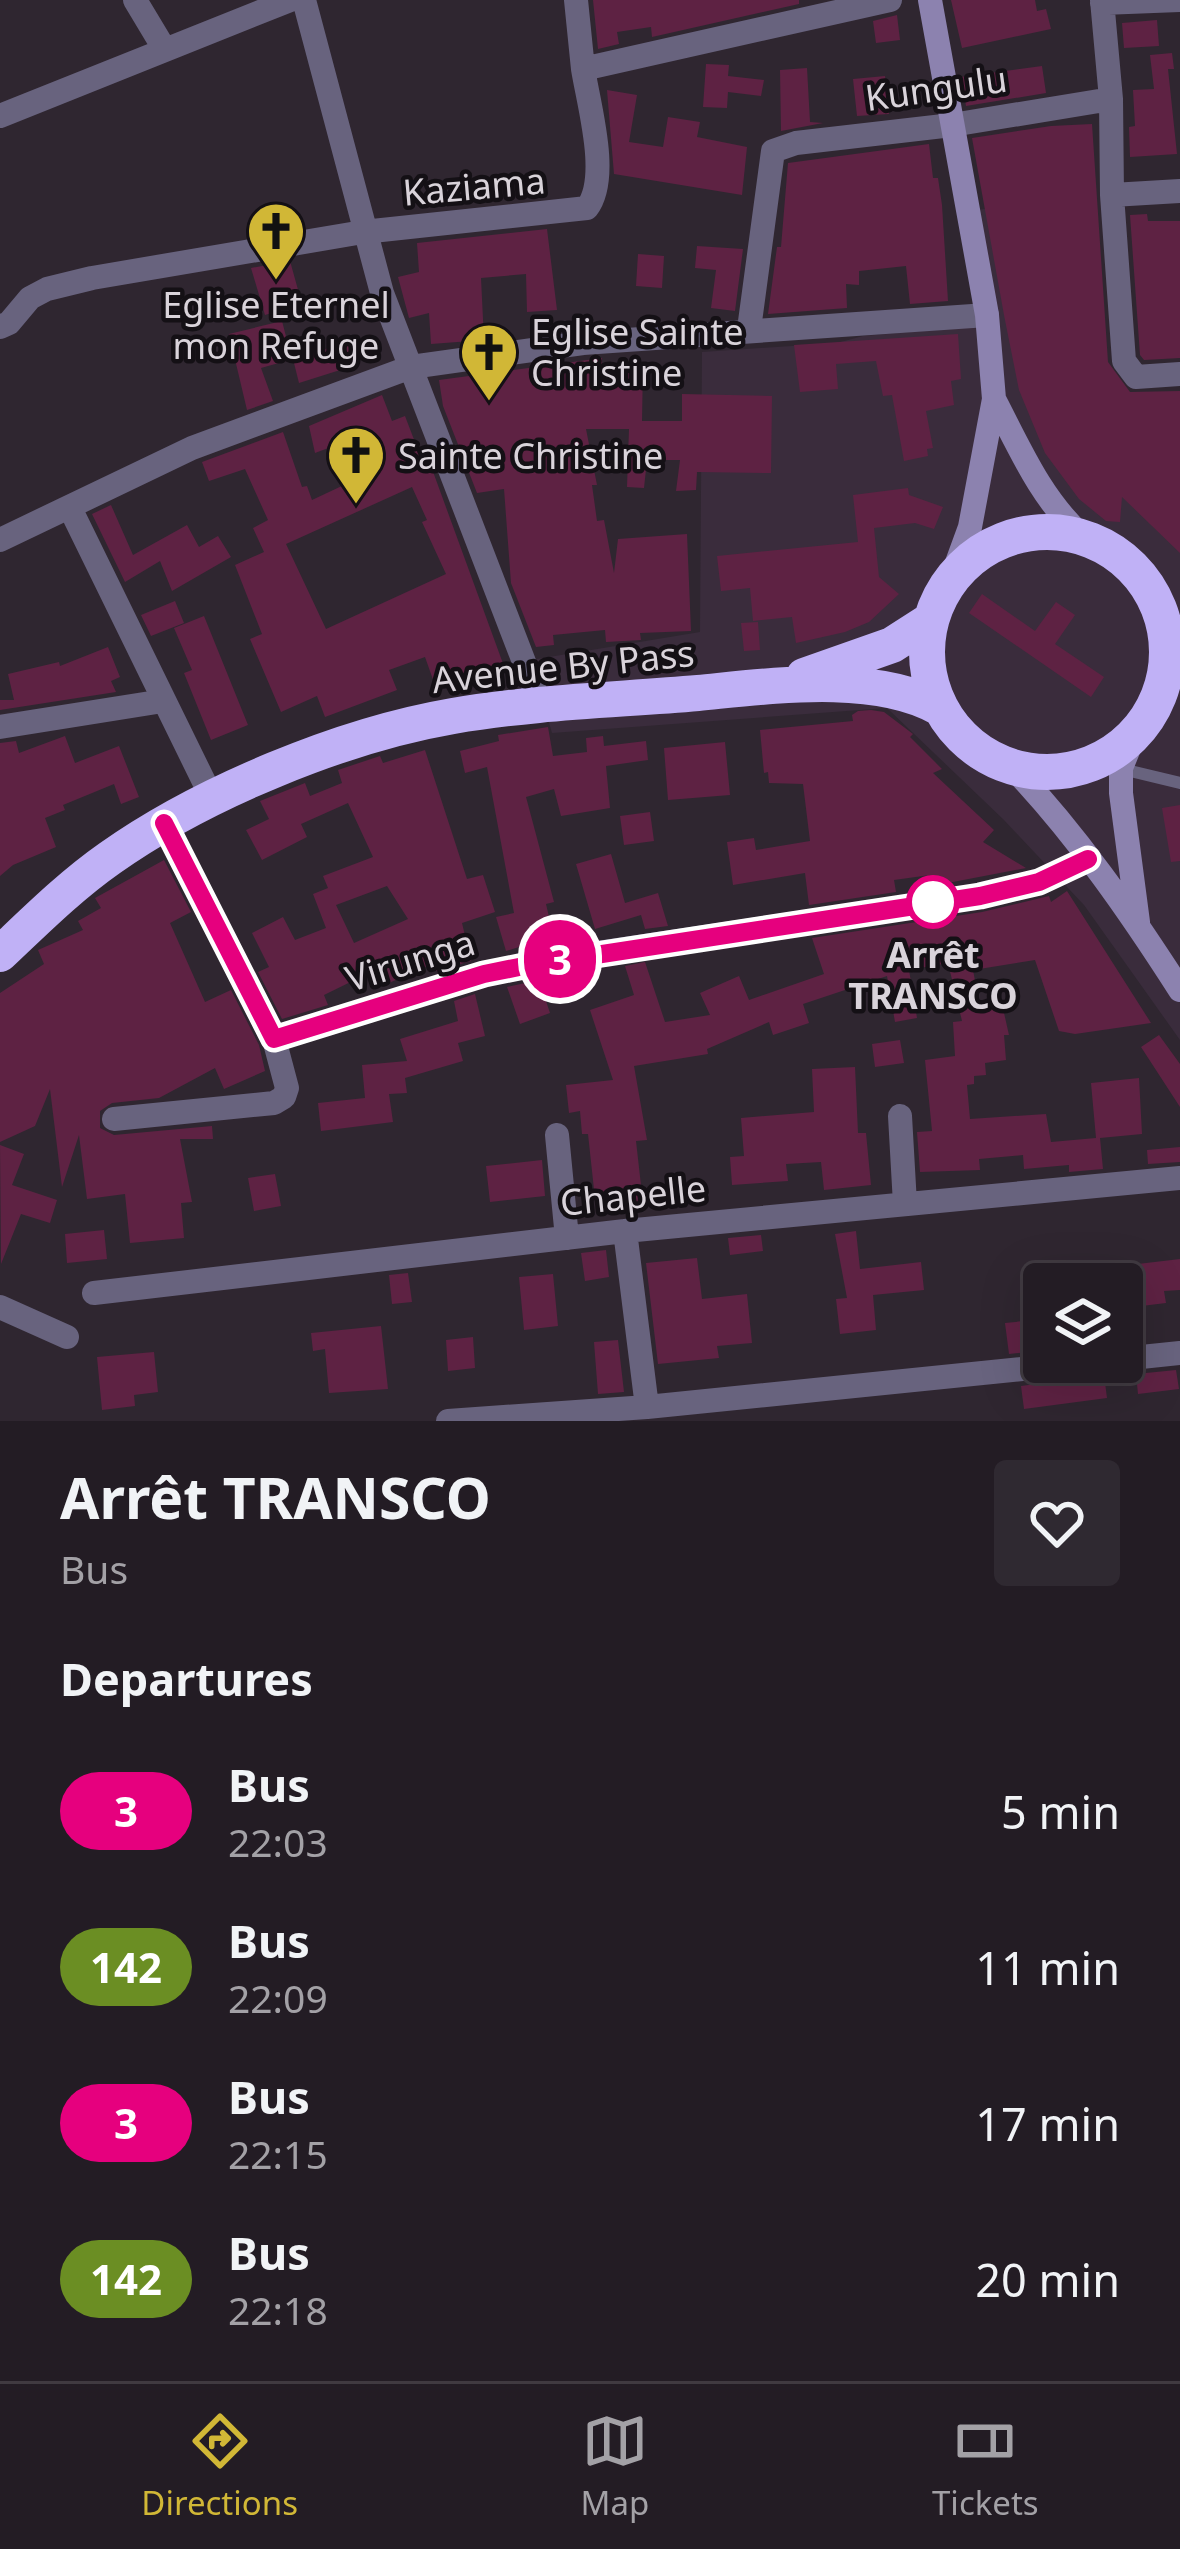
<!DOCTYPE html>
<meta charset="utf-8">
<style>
:root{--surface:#231c24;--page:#2f2931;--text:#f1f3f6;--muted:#a3a1a6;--line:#403a41;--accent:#d1b736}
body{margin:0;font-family:"Noto Sans",sans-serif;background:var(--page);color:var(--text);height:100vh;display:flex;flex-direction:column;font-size:45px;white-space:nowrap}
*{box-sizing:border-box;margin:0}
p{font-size:39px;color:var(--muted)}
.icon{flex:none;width:66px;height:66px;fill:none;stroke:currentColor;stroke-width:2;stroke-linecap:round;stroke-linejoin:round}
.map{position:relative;height:1421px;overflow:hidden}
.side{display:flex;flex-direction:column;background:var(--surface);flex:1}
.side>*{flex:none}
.badge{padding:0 24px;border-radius:39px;font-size:42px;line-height:78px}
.fabs{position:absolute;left:1023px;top:1263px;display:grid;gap:24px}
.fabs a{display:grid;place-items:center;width:120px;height:120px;border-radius:12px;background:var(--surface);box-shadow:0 12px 48px #0002,0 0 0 3px var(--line);font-size:60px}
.map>.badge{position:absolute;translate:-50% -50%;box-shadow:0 0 0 6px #fff}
h2{padding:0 60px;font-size:45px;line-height:108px}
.round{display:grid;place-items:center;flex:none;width:126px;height:126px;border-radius:12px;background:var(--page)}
.summary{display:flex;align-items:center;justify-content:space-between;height:204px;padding:0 60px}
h1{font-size:57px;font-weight:700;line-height:90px}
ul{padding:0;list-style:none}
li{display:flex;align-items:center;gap:36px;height:156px;padding:0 60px}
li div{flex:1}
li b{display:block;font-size:45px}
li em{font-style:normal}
li .badge{min-width:132px;font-weight:700;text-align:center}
.dock{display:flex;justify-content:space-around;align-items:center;height:168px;border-top:3px solid var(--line);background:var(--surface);font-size:33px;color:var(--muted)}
.dock a{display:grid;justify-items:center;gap:6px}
.dock .selected{color:var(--accent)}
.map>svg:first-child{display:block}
.built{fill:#3a2c3c}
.building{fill:#5e2243;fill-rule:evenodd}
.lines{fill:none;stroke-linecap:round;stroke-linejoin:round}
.lane{stroke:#68637e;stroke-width:12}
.street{stroke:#68637e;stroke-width:24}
.secondary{stroke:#8c82af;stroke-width:24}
.highway{stroke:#c0b1f6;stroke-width:36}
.line-casing{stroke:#fff;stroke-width:27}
.line{stroke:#e6007e;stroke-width:18}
.stop-dot{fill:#fff;stroke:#e6007e;stroke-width:6}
.labels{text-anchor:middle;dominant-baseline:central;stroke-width:9;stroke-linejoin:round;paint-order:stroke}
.street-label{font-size:36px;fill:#d9d3da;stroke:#141015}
.poi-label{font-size:36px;fill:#d9d3da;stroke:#141015;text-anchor:start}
.stop-label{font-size:36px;font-weight:bold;fill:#d9d3da;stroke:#141015}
</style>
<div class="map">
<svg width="1180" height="1421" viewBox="0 0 1180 1421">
<rect width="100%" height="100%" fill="#2f2630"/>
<path class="built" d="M1034,203L1075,404L1180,488V1040L1084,905L1004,820L887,708L552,733L531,660L700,632L702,352L837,343L863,336L994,325L976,210Z"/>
<path class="building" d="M593,0H799V4L652,37L651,27L617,32L619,44L598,49Z
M951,0H1035L1037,11L1046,9L1051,29L962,48Z
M897,15L900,40L876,43L873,21Z
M1157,20L1159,46L1124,48L1122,23Z
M1172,53L1174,69H1168L1177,154L1130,157L1129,127L1135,126L1133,90L1154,89L1150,55Z
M706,64L729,65L728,76L764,80L761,96L728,92L727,108L703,107Z
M1042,66L1046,93L966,106L961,77Z
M807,68L810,122L823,123L781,131L780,70Z
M885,76L889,114L857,116L853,79Z
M607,90L637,95L629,142L663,147L668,117L700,122L697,137L747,147L742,195L614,174Z
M1092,124L1108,362L1130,392L1180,391V553L1122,497L1120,522L1106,521L1079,499L1045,453L1019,390L1004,315L972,138L1051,126Z
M929,144L933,178H938L942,205L948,301L910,304L906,266L859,271V285L846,284L847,308L768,314L777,247H781L788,163Z
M1147,214L1148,221H1180V358L1144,360L1140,355L1130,215Z
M547,229L557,310L527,312L526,274L481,278L484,340L431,344L429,313L409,318L398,277L419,272L417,243Z
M697,246L743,249L735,311L711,308L716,270L695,268Z
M638,254L664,256L662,288L636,286Z
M290,261L302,304L265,315L251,268Z
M282,321L288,344L314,337L317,351L350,343L356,365L299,383L293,359L261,368L273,401L247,410L229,334Z
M958,334L961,379L951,381L954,405L926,411L933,448L927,449L928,456L904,461L892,395L883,396L876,361L836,364L838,389L800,392L794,345Z
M602,358V364L643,365L642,421H682V394L772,396L771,473L697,472L696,490L676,491L680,460H647L644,488L627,487L629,429H586L597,485H592L597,521L604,520L614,573L618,539L687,534L691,631L640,633L641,640L606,642L605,630L553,635L554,645L536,647L511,583L504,489L477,493L443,406L439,380Z
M382,395L392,421L405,416L418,450L424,447L505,669L436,688L425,657L389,670L397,690L325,717L317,696L281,712L250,639L262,634L235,565L264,552L253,528L268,520L245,469L209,481L202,462L283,432L302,487L307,486L312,500L378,469L366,434L315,453L309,426ZM412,487L427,520L422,522L446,574L326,629L286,544Z
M908,488L909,495L943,507L934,529L915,523L874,528L879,577L899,594L869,622L845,632L796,643L792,617L753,621L750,588L721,591L717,556L858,542L853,495Z
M111,505L133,555L187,525L199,547L218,536L231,557L172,591L160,561L125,582L92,514Z
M982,594L1035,631L1056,602L1075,615L1055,644L1104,677L1091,697L969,613Z
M175,601L184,623L151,636L141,615Z
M204,616L248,725L211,740L184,673L192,670L174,628Z
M758,622L760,650L744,651L741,623Z
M108,647L120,677L111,681L116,692L0,710V700H14L8,674L59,662L60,666Z
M871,710L884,712L913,734L910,737L942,769L933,773L994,830L983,842L1026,868L932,886L930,875L894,880L896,892L809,905L805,873L733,885L727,842L754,838L756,850L810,841L803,784L769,783L768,772L764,773L760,730L853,721L852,715L858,711Z
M548,727L553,756L587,752L586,738L603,736L604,746L646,741L648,760L606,766L610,808L561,816L554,789L526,797L554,902L546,904L555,943L540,946L538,941L506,951L496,917L514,913L487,767L465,773L460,751L499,741L498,735Z
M65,736L75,763L119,746L139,797L121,804L114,784L63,805L65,810L45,818L56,847L13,865L0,876V743L16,741L19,753Z
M725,742L730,795L668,800L664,748Z
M425,750L467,879L483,875L495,912L462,923L471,961L436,971L434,963L382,986L375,970L324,995L328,1005L282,1019L258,972L269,967L252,933L283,917L295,940L326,928L313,894L328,888L323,876L373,857L348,803L301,824L307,837L262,860L246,830L269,819L260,801L305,783L310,796L342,783L338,770L380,756L383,763ZM387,886L408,919L354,943L336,905Z
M1180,805V861L1171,862L1162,808Z
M650,812L654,841L624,845L620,816Z
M611,854L625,903L658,893L668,926L645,929L641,915L595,929L576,864Z
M164,860L191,912L170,923L205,1002L231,990L259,1045L265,1071L224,1089L215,1068L159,1098L112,1103L100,1111V1128L114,1135L212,1126L213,1139H180L192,1202L181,1203L184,1238L130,1243L125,1194L87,1199L79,1135L62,1187L50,1089L35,1126L0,1142V993L44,964L38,950L83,930L78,921L101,908L95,898Z
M1067,891L1151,1023L1075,1034L1059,1031L1035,960L973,970L980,1007L1002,1004L1009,1035H1004L1006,1060L985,1063L986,1075L974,1076V1084L967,1085L970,1119L1046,1114L1051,1142L1096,1138L1091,1083L1139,1078L1142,1134L1100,1138L1103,1169L1069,1172V1165L1024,1169L1023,1155L979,1159L980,1170L920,1172L917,1132L932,1131L925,1060L955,1056L953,1022L962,1021L948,963L909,970L917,1018L895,1022L887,976L803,1004L809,1023L773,1035L769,1022L707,1049L708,1054L634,1066L647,1140L636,1141L643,1203L596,1208L588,1134H582L580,1111L569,1113L566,1085L613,1080L590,1010L634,995L625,966L645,962L665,1022L710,1015L700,993L739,976L749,1000L824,974L812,938L982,912L1049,896L1051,902Z
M539,980L550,1013L520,1024L507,987Z
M475,994L485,1036L458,1043L463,1061L405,1078L407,1093L389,1094L393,1122L321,1131L318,1103L365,1098L362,1065L407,1061L400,1039L458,1021L454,1001Z
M1159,1035L1180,1064V1107L1141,1047Z
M900,1040L904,1063L875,1067L872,1044Z
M855,1067L858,1133H866L871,1185L824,1190L821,1162L786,1164L788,1181L732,1185L730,1157L744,1156L741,1118L814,1112L812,1069Z
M0,1145L24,1154L12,1185L57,1200L50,1223L21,1214L1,1264Z
M1180,1147V1162L1148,1164L1147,1150Z
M542,1160L545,1196L490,1202L486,1166Z
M275,1174L281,1206L254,1211L248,1178Z
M104,1230L107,1259L67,1263L65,1234Z
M856,1231L860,1269L921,1262L924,1290L873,1295L876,1330L840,1334L836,1299L847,1298L835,1234Z
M761,1235L763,1251L730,1255L728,1238Z
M606,1250L609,1277L585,1281L581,1253Z
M697,1258L702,1299L747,1294L752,1343L717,1346L719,1358L658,1364L646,1263Z
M1180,1259V1290L1164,1291L1166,1303L1125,1308L1121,1266Z
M408,1273L412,1302L392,1304L389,1275Z
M553,1274L558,1326L524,1330L519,1277Z
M1034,1320L1038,1351L1009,1354L1005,1323Z
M381,1326L388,1389L329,1393L325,1349L313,1351L311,1333Z
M473,1337L475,1368L448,1371L446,1340Z
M618,1340L624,1392L598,1394L594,1342Z
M154,1352L158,1392L134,1395L135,1406L102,1410L97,1357Z
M1176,1370L1179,1389L1138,1394L1136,1374Z
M1104,1375L1107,1398L1024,1409L1021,1386Z"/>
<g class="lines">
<path class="lane" d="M1122,769L1180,783"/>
<path class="street" d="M135,0L165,50
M304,0L382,293L541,706
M576,0L583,69
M1102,0L1111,99L1112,195L1124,361L1136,377L1180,374
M1102,3L1180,0
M0,116L290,0
M1112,195L1180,191
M0,327L9,323L30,298L47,289L92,278L363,232L587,208C610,178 589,106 583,69L890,0
M749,329L773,151L796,143L952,125L1111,99
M70,508L212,798
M0,540L192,448L411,367L583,343L987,315
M0,727L163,701
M164,823L274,1039L484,974L563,958L979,896L1039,882L1088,859
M900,1116L905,1204
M114,1119L274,1103L284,1097L287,1088L274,1039
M557,1135L567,1238
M625,1231L647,1407
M94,1293L625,1231L1180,1178
M0,1307L67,1337
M1122,1359L1180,1353
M448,1421L647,1407L1091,1362"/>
<path class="secondary" d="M930,0L987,315L994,399L970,527L951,579
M994,399C1020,449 1041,499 1083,537
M1134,736L1121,768V793L1138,922
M1012,767C1076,834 1130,912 1180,990"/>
<path class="highway" d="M927 652a120 120 0 1 1 240 0a120 120 0 1 1-240 0Z
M804,676L892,645L931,620
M0,954C35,921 70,886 110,858C202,793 342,735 453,716C533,702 617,700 698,693C771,686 875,671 940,708"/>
</g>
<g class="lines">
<g class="line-casing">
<path id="line" d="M164,823L274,1039L484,974L524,966L980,896L1039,882L1088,859"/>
</g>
<use href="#line" class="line"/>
</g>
<defs>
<g id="church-pin" transform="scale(3)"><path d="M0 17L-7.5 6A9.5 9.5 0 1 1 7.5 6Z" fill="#d1b736" stroke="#141015"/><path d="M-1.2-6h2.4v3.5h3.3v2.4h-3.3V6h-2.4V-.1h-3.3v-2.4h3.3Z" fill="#111"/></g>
</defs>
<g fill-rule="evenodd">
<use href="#church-pin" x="276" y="231"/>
<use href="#church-pin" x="489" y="352"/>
<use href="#church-pin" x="356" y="455"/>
</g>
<circle class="stop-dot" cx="933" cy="902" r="24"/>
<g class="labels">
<g class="street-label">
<text transform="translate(936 88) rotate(-8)">Kungulu</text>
<text transform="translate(474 186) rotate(-5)">Kaziama</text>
<text transform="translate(563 666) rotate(-6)">Avenue By Pass</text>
<text transform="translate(410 960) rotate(-17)">Virunga</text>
<text transform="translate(633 1195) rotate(-6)">Chapelle</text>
</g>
<g class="poi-label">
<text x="276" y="304" text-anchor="middle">Eglise Eternel<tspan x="276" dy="41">mon Refuge</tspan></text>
<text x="531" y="331">Eglise Sainte<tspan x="531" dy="41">Christine</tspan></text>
<text x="398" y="455">Sainte Christine</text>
</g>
<g class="stop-label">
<text x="933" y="954">Arrêt<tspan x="933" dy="41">TRANSCO</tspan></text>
</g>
</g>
</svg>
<div class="fabs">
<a><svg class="icon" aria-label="layers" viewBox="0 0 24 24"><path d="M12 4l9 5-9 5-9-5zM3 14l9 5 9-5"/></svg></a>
</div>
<b class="badge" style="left:560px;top:959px;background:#e6007e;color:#fff">3</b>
</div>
<section class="side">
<div class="summary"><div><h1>Arrêt TRANSCO</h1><p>Bus</p></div><a class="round"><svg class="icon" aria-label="heart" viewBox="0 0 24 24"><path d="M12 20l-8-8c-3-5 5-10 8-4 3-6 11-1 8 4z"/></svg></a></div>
<h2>Departures</h2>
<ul>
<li><span class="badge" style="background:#e6007e;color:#fff">3</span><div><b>Bus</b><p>22:03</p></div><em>5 min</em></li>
<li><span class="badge" style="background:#6b8e23;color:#fff">142</span><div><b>Bus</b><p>22:09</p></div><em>11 min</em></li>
<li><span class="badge" style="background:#e6007e;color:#fff">3</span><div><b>Bus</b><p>22:15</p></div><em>17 min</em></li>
<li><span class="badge" style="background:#6b8e23;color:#fff">142</span><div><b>Bus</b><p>22:18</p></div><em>20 min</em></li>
</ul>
</section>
<nav class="dock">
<a class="selected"><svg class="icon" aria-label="directions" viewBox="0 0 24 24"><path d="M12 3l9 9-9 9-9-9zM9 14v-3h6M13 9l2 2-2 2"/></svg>Directions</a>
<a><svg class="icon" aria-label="map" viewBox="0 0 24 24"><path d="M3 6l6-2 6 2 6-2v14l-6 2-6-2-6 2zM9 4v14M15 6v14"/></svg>Map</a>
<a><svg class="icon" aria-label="tickets" viewBox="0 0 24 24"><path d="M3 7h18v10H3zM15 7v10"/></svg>Tickets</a>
</nav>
